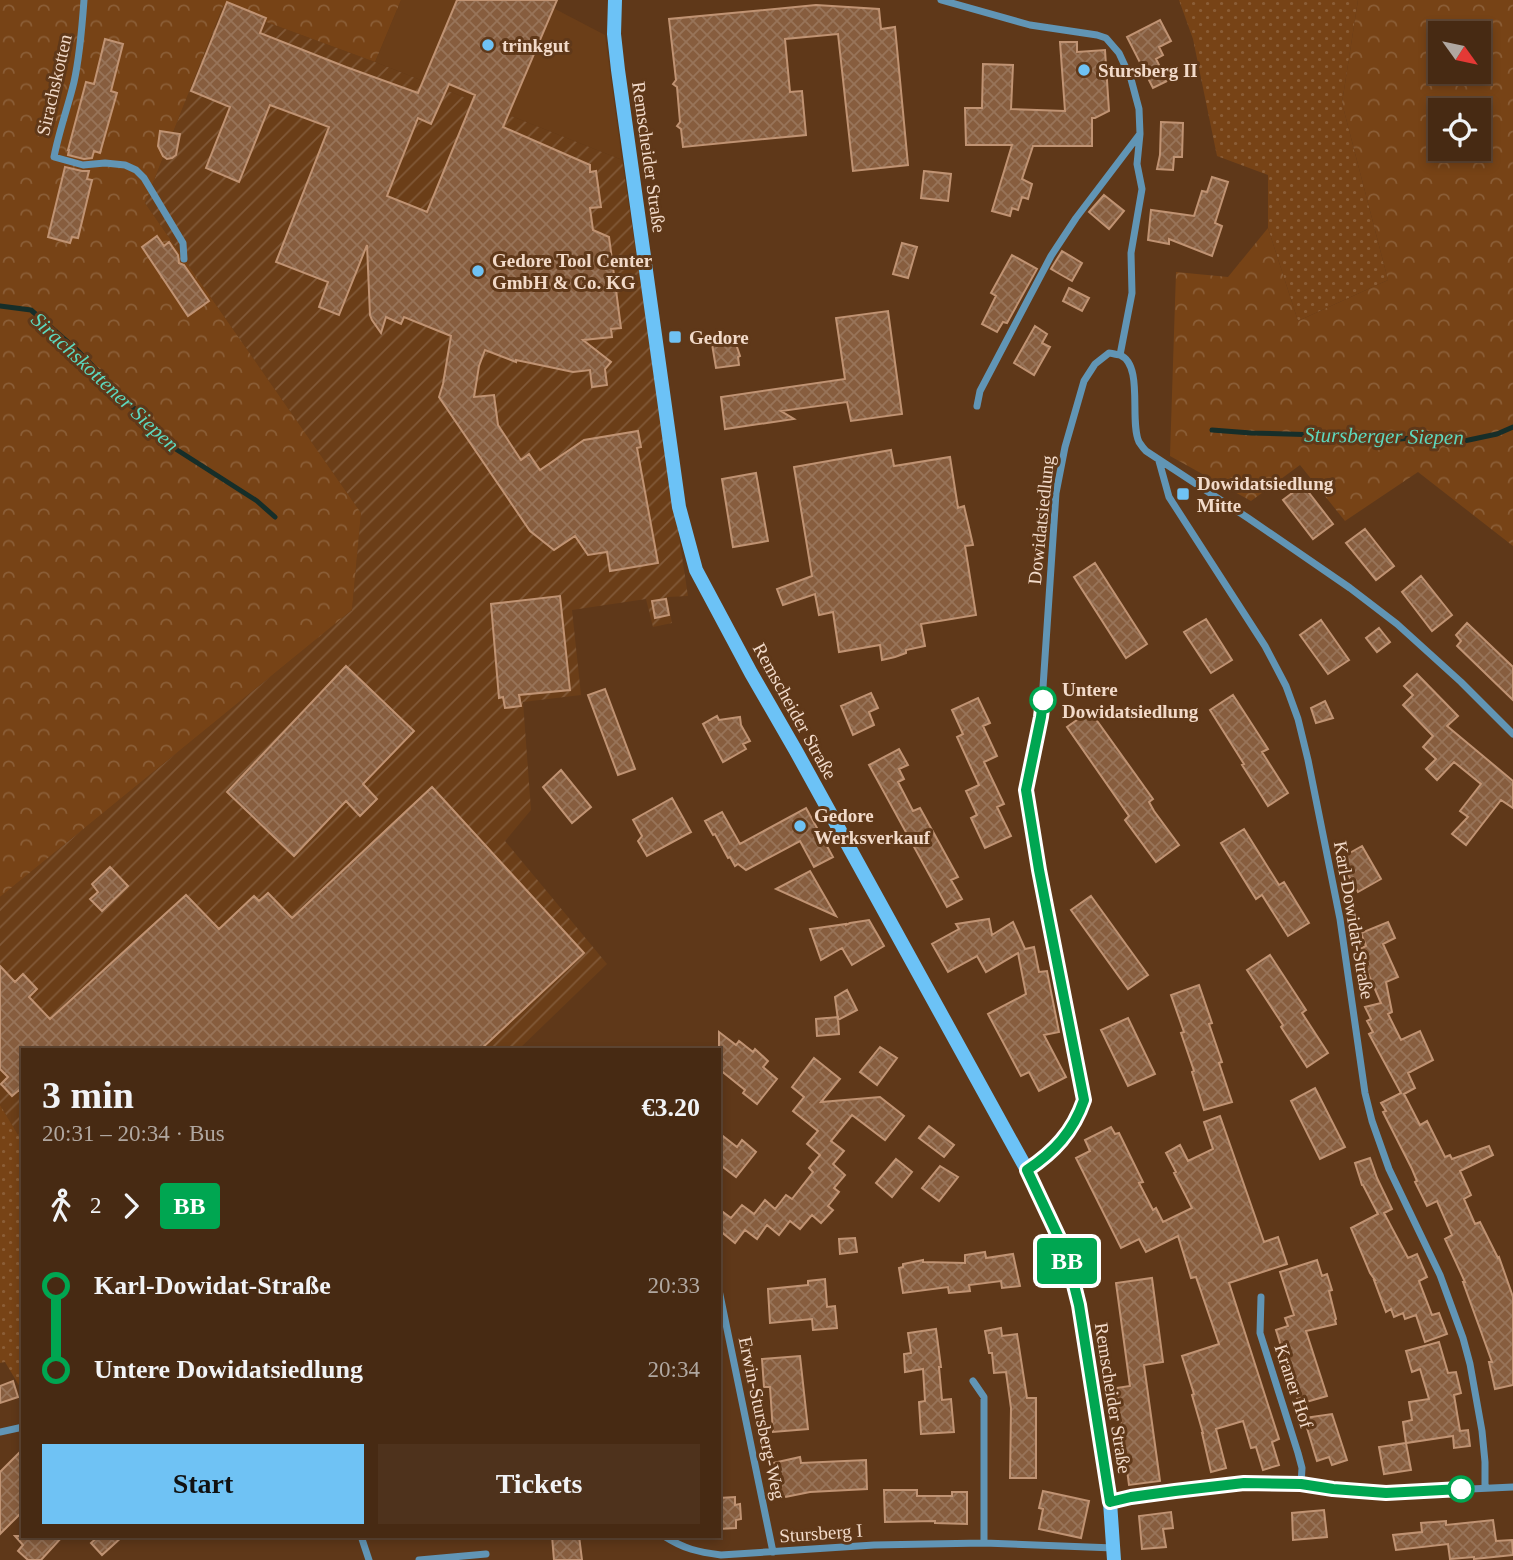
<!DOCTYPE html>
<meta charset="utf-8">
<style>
:root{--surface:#472a13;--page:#4e321c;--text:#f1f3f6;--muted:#b0a7a0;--line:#5f4633;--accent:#6fc2f4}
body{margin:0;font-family:"Times New Roman",serif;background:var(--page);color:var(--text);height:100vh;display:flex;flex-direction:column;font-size:26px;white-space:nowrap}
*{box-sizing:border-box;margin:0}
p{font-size:23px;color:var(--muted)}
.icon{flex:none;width:38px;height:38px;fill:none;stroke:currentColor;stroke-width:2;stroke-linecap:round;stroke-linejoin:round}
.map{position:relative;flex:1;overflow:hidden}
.details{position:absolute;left:21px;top:1048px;width:700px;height:490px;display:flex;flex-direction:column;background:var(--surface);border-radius:0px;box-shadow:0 4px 10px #0003,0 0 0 2px var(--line)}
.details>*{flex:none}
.badge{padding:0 14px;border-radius:5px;font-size:24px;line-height:46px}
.needle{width:46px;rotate:123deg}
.tools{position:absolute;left:1428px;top:21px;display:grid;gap:14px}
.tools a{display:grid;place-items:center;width:63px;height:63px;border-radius:0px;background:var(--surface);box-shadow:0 4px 10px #0003,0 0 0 2px var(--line);font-size:35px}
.map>.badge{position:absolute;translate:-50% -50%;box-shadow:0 0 0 4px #fff}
.legs{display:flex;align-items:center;gap:10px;height:77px;padding:0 21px;font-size:23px}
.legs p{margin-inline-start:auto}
.head{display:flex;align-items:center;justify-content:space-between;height:119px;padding:0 21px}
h1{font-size:38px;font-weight:600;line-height:52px}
.action{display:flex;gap:14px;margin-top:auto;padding:14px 21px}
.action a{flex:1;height:80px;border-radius:0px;background:var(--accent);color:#111;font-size:28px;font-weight:600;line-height:80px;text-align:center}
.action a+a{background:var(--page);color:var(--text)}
ul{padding:0 21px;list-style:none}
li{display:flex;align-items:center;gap:24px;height:84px;font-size:26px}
li i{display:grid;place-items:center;width:10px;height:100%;margin:0 9px;background:currentColor}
li i::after{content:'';width:18px;height:18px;margin:-9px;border:5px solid;border-radius:50%;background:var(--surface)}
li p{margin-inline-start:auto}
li:first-child i{background:linear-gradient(#0000 50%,currentColor 0)}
li:last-child i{background:linear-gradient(currentColor 50%,#0000 0)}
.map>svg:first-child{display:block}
.built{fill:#6b3e18}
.industrial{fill:url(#industrial-furrows)}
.grass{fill:url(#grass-dots)}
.forest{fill:url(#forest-crowns);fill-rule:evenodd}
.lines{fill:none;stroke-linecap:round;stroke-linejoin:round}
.stream{stroke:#162e29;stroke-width:5}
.building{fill:url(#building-cross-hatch);stroke:#c09373;stroke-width:2;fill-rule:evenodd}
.street{stroke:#6195b5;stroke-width:7}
.secondary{stroke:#6cc2f6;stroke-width:14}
.line-1-casing{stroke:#fff;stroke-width:16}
.line-1{stroke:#00a651;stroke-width:10}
.poi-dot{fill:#6fc2f4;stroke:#5f3819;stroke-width:2.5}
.stop-1-dot{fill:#fff;stroke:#00a651;stroke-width:3.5}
.labels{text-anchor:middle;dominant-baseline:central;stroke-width:6;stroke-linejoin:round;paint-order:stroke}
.poi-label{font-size:19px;font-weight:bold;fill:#f2dac9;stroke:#5f3819;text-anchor:start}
.street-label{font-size:19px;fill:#f2dac9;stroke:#5f3819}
.stop-label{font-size:19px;font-weight:bold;fill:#f2dac9;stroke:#5f3819;text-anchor:start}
.water-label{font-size:21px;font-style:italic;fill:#5dd8be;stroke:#5f3819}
</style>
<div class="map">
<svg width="1513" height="1560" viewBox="0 0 1513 1560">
<defs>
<pattern id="industrial-furrows" width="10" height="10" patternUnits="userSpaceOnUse" patternTransform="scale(1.75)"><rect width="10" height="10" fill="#6b3e18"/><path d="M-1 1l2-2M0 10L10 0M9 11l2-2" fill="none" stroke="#815938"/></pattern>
<pattern id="grass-dots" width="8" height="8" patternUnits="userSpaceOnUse" patternTransform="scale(1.75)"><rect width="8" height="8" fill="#774316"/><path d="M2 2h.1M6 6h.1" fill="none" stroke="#8b5e37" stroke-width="1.8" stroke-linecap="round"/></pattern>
<pattern id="forest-crowns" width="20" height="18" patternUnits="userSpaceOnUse" patternTransform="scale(1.75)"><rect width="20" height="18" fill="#774316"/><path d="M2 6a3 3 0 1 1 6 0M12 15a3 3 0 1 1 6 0" fill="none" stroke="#8b5e37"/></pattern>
<pattern id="building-cross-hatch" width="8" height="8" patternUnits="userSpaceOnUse" patternTransform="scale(1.75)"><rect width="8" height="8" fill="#875d3e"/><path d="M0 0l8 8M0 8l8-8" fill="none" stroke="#987459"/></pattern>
</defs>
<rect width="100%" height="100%" fill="#5f3819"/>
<path class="built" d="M401,0H538L605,35L622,160L375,62Z"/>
<path class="industrial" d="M223,6L375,62L622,160L688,596L667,597L672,623L653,627L646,599L572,610L581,695L523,702L531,810L505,841L607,964L518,1050H23V1143L0,1105V897L352,610L361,513L145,203Z"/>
<path class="grass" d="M1179,0H1358L1342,103L1388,280L1298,321L1268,228V175L1217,156L1193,39Z
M0,1105L23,1143V1392L5,1362L0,1363Z"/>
<path class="forest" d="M0,0H401L375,62L223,6L145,203L361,513L352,610L0,897Z
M1358,0H1513V546L1418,472L1345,521L1300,465L1251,501L1170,456L1176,272L1228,277L1268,228L1298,321L1388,280L1342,103ZM1440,33H1479V72H1440ZM1440,110H1479V149H1440Z"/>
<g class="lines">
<path class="stream" d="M0,306L31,310L78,351L171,446L257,501L275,517
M1212,430L1251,433L1389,437L1400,439L1411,438L1425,433L1464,441L1497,434L1513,427"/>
</g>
<path class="building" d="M457,0H557L503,127L590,165V172L596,171L601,207L590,208L593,230L609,237L621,328L611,329L612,337L583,340L611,362L605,369L607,385L592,387L590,370L573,372L516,360V362L485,350L479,366L474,397L494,395L498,425L521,460L529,454L540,470L584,440L638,431L641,447L637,448L658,563L610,571L607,552L588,555L575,536L554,550L530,531L439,397L443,384L451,336L404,317L401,324L386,317L381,333L372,320L370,315L367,245L339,315L319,307L328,282L276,262L329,127L270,105L239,182L206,168L230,107L191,91L227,2L266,18L260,33L346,67L418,93ZM449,84L475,95L427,212L387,196L418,118L431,124Z
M816,5L879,9L881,29L895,27L908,165L853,171L838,34L785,39L790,92L802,91L806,135L683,147L681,129L677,126L680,122L677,87L673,84L676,80L669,19Z
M1160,20L1171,41L1159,47L1163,55L1156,59L1167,81L1153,88L1127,37Z
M105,39L123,44L111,91L117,93L100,153L94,151L92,158L84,159L68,155L69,150H68L86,82L94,84Z
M1060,42H1077V52L1105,50L1109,111L1095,118H1092V146H1033L1022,179L1032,184L1028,199L1022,197L1018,210L1012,208L1010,216L992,211L1012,145H966L965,108H982L983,64L1013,65L1011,109L1065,111Z
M1161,122L1183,123L1182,157H1174L1173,170L1157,169L1160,155Z
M160,131L180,134L176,155L172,158L167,159L163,156L158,146Z
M65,167L82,171H89L87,179L92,180L78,238L72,237L70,243L48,237Z
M924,171L951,174L948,201L921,198Z
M1212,177L1228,182L1215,223L1222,226L1212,256L1169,239V244L1148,240L1151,210L1194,216L1202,191L1207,192Z
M1104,195L1124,211L1109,229L1089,212Z
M157,236L164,246L169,242L178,255L179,263L184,265L209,301L188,316L142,247Z
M902,243L917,247L908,278L893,274Z
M1062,251L1082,263L1072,281L1051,269Z
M1012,255L1037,269L1007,323L1003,322L997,332L982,324L996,296L991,293Z
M1069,288L1089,298L1082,311L1063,301Z
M888,311L902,414L851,421L847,402L781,411L794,419L725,429L721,397L845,379L836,318Z
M1035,326L1047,334L1042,343L1050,347L1034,375L1014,363Z
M735,341L740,356L738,357L739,365L716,368L712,344Z
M891,450L894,466L950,457L958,508L964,506L973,545L965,546L976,615L921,624L925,646L906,650V653L895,657L882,660L880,645L839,652L833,612L819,615L815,594L783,605L777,589L812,576L794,467Z
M756,473L768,541L733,547L722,479Z
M1303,485L1333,524L1313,539L1283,500Z
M1365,529L1394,566L1376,580L1346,543Z
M1095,563L1147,644L1126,658L1074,577Z
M1421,576L1452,615L1432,631L1402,592Z
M560,596L570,690L519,695L521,706L505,708L503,697L499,698L491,604Z
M666,599L669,615L655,618L652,601Z
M1206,619L1232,660L1211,673L1184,632Z
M1321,620L1349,660L1328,674L1300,635Z
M1467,623L1513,667V700L1457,646L1461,641L1456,635Z
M1379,628L1390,642L1377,652L1366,638Z
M346,666L414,731L363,784L377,799L360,816L346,801L294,856L227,792Z
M1417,674L1458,716L1447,726L1513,781V808L1501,800L1466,845L1452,834L1468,817L1460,811L1481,784L1454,762L1437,780L1426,769L1436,759L1423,747L1433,736L1403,705L1413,695L1404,686Z
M605,689L635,769L618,775L588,695Z
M871,693L878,708L869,712L874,725L853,735L841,706Z
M1233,695L1268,749L1262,752L1288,793L1268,806L1242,765L1244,764L1210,710Z
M978,698L990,723L983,726L997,756L984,762L1004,804L997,807L1011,836L985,848L971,818L977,815L966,791L979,785L957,737L963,734L952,710Z
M1325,701L1333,718L1316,723L1311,708Z
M1090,711L1153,799L1149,802L1154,811L1179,845L1156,862L1125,820L1129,816L1067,727Z
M717,716L719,720L740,717L741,725L750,741L743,744L746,749L723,762L703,724Z
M899,749L908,765L899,769L904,779L898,782L913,811L920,808L958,877L951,880L962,899L947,907L869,765Z
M561,770L591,807L572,823L543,787Z
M432,787L584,953L480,1050H23V1094L19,1090L12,1096L1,1084L8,1077L0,1069V966L15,982L23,974L37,989L29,997L50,1019L186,895L219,929L254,896L259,901L268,893L292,918Z
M672,798L691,832L647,856L638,841L642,836L633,820Z
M806,808L833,857L814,867L800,841L746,870L738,864L735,866L730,857L728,858L715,834L713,835L705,821L722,812L740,844Z
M1244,829L1279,885L1284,882L1309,923L1288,936L1262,895L1256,899L1221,843Z
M1362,846L1381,879L1358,892L1339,859Z
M110,867L128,886L102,911L90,899L98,892L92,884Z
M810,871L836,916L776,889Z
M1091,896L1148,975L1128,989L1071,910Z
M989,919L992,935L1013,922L1025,949L1034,947L1039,972L1047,971L1059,1032L1044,1035L1066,1077L1039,1091L1029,1072L1021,1076L988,1014L1026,994L1018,953L986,972L977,956L948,972L932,944L959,929L956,924Z
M869,920L884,946L852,965L842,948L821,960L810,929L846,924V925L850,923Z
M1388,922L1395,938L1383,944L1398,977L1386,982L1392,1012L1388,1014L1401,1040L1420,1031L1433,1060L1408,1073L1415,1088L1404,1094L1420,1125L1427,1121L1445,1157L1450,1155L1452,1159L1489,1146L1493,1155L1460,1171L1471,1195L1464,1199L1475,1224L1480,1222L1498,1258L1499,1257L1513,1297V1385L1495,1389L1489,1362H1492L1463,1282H1465L1445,1239L1452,1235L1437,1201L1427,1206L1415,1182L1417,1181L1412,1169L1383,1112L1386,1111L1381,1103L1401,1093L1369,1034L1373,1032L1367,1021L1371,1019L1365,1007L1381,1003L1358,950L1366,946L1361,933Z
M1270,955L1306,1010L1302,1013L1328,1053L1307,1067L1281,1027L1283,1025L1247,970Z
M1199,985L1212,1023L1209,1024L1222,1062L1219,1063L1232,1102L1204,1110L1192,1072L1194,1071L1181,1033L1184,1032L1171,995Z
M847,990L857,1010L838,1020L835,997Z
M838,1017L839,1034L817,1036L816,1019Z
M1128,1018L1155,1074L1128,1086L1101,1030Z
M719,1032L736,1045L739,1041L753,1052L755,1049L768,1061L763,1067L777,1079L757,1104L743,1093L745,1090L719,1069Z
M880,1047L897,1058L877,1085L860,1072Z
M814,1058L840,1079L821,1102L880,1097L904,1116L885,1140L852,1115L831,1141L844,1151L833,1164L845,1175L834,1188L839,1192L828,1206L833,1210L821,1223L812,1215L800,1229L790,1221L779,1235L767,1225L757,1239L745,1230L735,1243L719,1230V1209L731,1218L742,1205L754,1214L765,1200L775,1209L786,1195L792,1199L813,1172L809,1168L820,1155L807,1144L818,1131L793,1111L804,1097L792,1087Z
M1315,1088L1345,1147L1320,1159L1291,1101Z
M1220,1116L1264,1242L1278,1237L1287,1264L1229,1283L1279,1439L1272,1442L1279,1465L1263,1470L1256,1447L1251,1448L1243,1421L1216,1429L1226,1468L1211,1472L1202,1433H1203L1192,1395L1194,1394L1182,1356L1219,1344L1196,1277L1191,1278L1178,1236L1146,1252L1139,1239L1121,1248L1076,1158L1090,1151L1085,1140L1111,1127L1115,1134L1119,1133L1143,1182L1139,1183L1153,1210L1156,1208L1163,1222L1192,1208L1174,1173L1176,1172L1166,1153L1180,1145L1188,1161L1213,1149L1204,1122Z
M929,1126L954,1145L944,1157L919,1138Z
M719,1133L737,1147L742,1140L756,1152L736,1177L719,1164Z
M1370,1158L1377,1178L1392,1209L1384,1213L1408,1258L1417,1254L1427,1277L1419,1281L1432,1315L1439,1313L1447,1334L1425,1342L1416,1315L1405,1319L1403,1313L1394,1317L1391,1309L1386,1312L1374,1280H1375L1370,1273L1351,1228L1378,1214L1363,1185H1362L1355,1163Z
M896,1159L912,1172L892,1197L876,1183Z
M940,1166L958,1177L939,1201L922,1188Z
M855,1238L857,1252L840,1254L839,1239Z
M985,1252L986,1258L1013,1254L1020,1286L1002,1288L1001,1281L969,1285L970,1291L949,1293L948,1287L903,1293L899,1268L903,1267V1264L923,1260V1262L965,1263V1255Z
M1317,1260L1322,1276L1327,1274L1332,1290L1329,1291L1336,1319L1335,1320L1336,1324L1306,1331L1327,1396L1299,1404L1276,1330L1288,1326L1285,1318L1294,1315L1280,1272Z
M1152,1278L1163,1362L1144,1365L1160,1481L1129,1485L1116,1388L1130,1386L1116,1283Z
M825,1279L827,1307L835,1306L837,1328L813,1330L812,1319L770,1323L768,1289L808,1285V1281Z
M1001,1328L1002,1336L1017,1334L1027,1398H1036V1478H1010L1011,1408L1006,1372L994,1373L992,1353H989L985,1331Z
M936,1329L941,1367H939L942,1400L951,1399L954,1432L921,1434L919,1402L925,1401L923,1369L905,1372L904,1354L911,1353L908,1333Z
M1439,1342L1448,1373L1456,1372L1461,1393L1454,1395L1460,1431L1468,1430L1470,1446L1454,1448L1453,1436L1406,1443L1403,1422L1412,1420L1409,1402L1429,1399L1420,1369L1412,1372L1406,1351Z
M800,1356L808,1429L773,1432L770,1387H764L762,1359Z
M13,1381L18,1397L0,1403V1386Z
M1332,1414L1347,1460L1332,1465L1329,1457L1317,1461L1304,1418Z
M1406,1443L1411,1470L1384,1474L1379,1447Z
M23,1449V1511L0,1534V1472Z
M800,1457L801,1463L866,1460L867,1489L810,1492L780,1498L773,1463Z
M884,1490H917V1496H952V1492H967V1524L935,1523V1521L885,1522Z
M1043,1491L1089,1501L1081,1538L1039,1529L1043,1509L1039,1508Z
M735,1497V1505L740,1504L741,1519L736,1520V1528L719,1529V1498Z
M1324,1510L1327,1537L1293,1540L1292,1513Z
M1171,1512L1173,1528L1163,1529L1166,1547L1142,1549L1139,1516Z
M1493,1520L1496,1541L1512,1540L1513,1555L1474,1559V1557L1450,1559L1448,1544L1396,1550L1393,1535L1422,1532L1421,1523L1446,1521V1525Z
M15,1536H63L41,1560H28L18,1551L23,1545Z
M99,1536H123L102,1555L91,1543Z
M552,1536H579L582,1560H554Z"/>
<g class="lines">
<path class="street" d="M84,0C82,28 80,55 74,82C68,107 59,131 54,157L83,165L105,163L125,165L136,170L144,178L183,243L184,259
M941,0L1030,25L1097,35L1106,38L1119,53L1131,79L1139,109L1140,134L1137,164L1142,189L1131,253L1132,293L1120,355
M977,406L980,391L1051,256L1076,218L1139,135
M1159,461L1169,497L1265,646L1286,686L1298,719L1308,760L1340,919L1365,1093L1372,1121L1389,1169L1440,1275L1463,1338L1470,1364L1482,1431L1485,1462V1487
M1027,1169C1055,1151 1073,1132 1084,1100L1039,870L1026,790L1041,717L1056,493L1065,447L1084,381L1095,364L1109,353C1110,353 1119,355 1120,355C1144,365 1129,421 1139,442C1141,445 1143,448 1146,451L1248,518L1350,588L1397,624L1461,682L1513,734
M719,1290L773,1552
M1261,1297L1260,1333L1298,1453L1302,1468L1301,1484
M973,1381L984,1397V1543
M0,1432L23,1427
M1110,1502L1131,1497L1244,1483L1301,1484L1333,1489L1386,1493L1513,1487
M361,1536L369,1560
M664,1536C684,1549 698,1552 721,1555L874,1545L984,1543L1114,1548
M419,1560L486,1554"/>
<path class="secondary" d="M615,0L614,34L618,70L679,507L696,570L751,673L796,751L1027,1170L1060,1240L1070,1269L1079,1305L1110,1502L1114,1560"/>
</g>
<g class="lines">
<g class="line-1-casing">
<path id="line-1" d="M1043,700L1041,717L1026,790L1039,870L1084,1100C1073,1132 1054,1152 1027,1170L1060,1240L1070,1269L1079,1305L1110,1502L1131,1497L1175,1491L1244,1483L1301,1484L1333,1489L1386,1493L1461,1489"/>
</g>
<use href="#line-1" class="line-1"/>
</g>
<g class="poi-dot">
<circle cx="488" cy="45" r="7"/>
<circle cx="1084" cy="70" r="7"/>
<circle cx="478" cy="271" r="7"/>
<rect x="668" y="330" width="14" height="14" rx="3.5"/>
<rect x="1176" y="487" width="14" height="14" rx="3.5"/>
<circle cx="800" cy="826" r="7"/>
</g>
<g class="stop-1-dot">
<circle cx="1043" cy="700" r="12"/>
<circle cx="1461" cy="1489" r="12"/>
</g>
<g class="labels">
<g class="poi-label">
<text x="502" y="45">trinkgut</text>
<text x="1098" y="70">Stursberg II</text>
<text x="492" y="260">Gedore Tool Center<tspan x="492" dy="22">GmbH &amp; Co. KG</tspan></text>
<text x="689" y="337">Gedore</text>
<text x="1197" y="483">Dowidatsiedlung<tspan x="1197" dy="22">Mitte</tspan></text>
<text x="814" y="815">Gedore<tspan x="814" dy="22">Werksverkauf</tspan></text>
</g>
<g class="street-label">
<text transform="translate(54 85) rotate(-77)">Sirachskotten</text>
<text transform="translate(649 157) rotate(82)">Remscheider Straße</text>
<text transform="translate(1041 520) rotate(-84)">Dowidatsiedlung</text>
<text transform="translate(795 711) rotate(61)">Remscheider Straße</text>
<text transform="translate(1354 920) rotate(80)">Karl-Dowidat-Straße</text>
<text transform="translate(1294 1386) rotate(72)">Kraner Hof</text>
<text transform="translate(1113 1398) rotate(81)">Remscheider Straße</text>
<text transform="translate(762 1418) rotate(78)">Erwin-Stursberg-Weg</text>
<text transform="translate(821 1533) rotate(-4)">Stursberg I</text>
</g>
<g class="stop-label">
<text x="1062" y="689">Untere<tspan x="1062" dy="22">Dowidatsiedlung</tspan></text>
</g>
<g class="water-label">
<text transform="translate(105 382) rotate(43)">Sirachskottener Siepen</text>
<text transform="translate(1384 436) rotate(1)">Stursberger Siepen</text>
</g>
</g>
</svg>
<div class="tools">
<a><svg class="needle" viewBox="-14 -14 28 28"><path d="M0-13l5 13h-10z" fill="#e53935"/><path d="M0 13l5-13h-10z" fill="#b0a7a0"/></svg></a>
<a><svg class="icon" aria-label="locate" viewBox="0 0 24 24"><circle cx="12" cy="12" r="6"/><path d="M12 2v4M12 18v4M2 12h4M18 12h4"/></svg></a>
</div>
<b class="badge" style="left:1067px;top:1261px;background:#00a651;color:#fff">BB</b>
<section class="details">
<div class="head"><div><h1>3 min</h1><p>20:31 – 20:34 · Bus</p></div><b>€3.20</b></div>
<div class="legs"><svg class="icon" aria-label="walk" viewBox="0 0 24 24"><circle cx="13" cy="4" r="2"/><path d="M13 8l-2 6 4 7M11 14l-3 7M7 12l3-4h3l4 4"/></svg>2<svg class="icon" aria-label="forward" viewBox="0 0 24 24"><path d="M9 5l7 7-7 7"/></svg><b class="badge" style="background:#00a651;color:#fff">BB</b></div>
<ul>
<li><i style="color:#00a651"></i><b>Karl-Dowidat-Straße</b><p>20:33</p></li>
<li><i style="color:#00a651"></i><b>Untere Dowidatsiedlung</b><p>20:34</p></li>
</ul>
<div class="action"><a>Start</a><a>Tickets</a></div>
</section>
</div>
